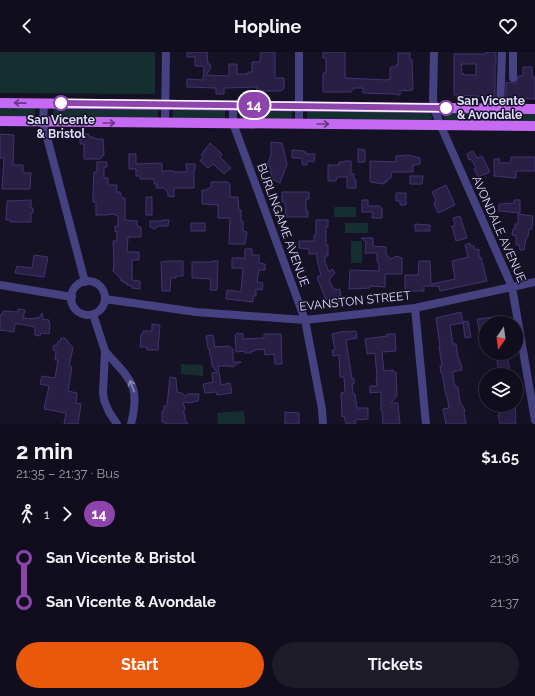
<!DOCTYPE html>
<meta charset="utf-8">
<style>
:root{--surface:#100e1c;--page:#1e1c29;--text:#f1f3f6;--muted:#9c9ca3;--line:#302e3b;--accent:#ea580c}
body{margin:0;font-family:Raleway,sans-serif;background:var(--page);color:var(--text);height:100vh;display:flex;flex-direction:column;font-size:15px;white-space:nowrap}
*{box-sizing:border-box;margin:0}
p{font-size:13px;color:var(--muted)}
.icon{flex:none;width:22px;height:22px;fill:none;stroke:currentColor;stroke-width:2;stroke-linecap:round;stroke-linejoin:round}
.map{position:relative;height:372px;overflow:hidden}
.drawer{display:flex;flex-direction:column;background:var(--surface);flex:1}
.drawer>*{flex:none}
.badge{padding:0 8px;border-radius:13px;font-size:14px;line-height:26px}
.needle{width:26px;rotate:194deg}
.tools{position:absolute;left:479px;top:264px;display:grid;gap:8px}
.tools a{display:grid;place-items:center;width:44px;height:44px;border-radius:50%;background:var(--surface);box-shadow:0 4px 16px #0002,0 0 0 1px var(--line);font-size:20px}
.map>.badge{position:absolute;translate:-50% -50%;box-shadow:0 0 0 2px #fff}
.legs{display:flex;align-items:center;gap:6px;height:44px;padding:0 16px;font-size:13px}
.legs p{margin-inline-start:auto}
.summary{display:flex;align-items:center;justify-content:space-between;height:68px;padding:0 16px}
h1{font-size:22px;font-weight:700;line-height:30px}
.action{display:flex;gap:8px;margin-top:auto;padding:8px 16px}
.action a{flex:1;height:46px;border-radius:24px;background:var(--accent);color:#fff;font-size:16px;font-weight:700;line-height:46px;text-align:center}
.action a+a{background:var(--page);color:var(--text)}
ul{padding:0 16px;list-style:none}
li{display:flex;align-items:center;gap:14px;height:44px;font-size:15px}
li i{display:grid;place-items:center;width:6px;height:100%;margin:0 5px;background:currentColor}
li i::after{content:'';width:10px;height:10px;margin:-5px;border:3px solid;border-radius:50%;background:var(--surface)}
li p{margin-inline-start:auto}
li:first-child i{background:linear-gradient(#0000 50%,currentColor 0)}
li:last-child i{background:linear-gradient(currentColor 50%,#0000 0)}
header{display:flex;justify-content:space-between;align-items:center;height:52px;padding:0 16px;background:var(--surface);font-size:18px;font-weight:700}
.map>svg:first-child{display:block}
.green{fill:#152f30}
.building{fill:#291f45;stroke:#423370;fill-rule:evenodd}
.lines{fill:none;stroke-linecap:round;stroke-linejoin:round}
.minor{stroke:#464181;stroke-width:8}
.major{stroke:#c66af3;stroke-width:10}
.oneway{stroke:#653a82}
.oneway2{stroke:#8b86b8}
.line-1-casing{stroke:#fff;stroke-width:9}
.line-1{stroke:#8e44ad;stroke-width:6}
.stop-1-dot{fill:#fff;stroke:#8e44ad;stroke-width:2}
.labels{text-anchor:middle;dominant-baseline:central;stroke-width:3;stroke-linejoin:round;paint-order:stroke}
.stop-label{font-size:12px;font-weight:bold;fill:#dfdafc;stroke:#161226;text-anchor:start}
.street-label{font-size:12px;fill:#dfdafc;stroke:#161226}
</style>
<header><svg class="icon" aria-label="back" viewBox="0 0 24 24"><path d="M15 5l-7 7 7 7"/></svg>Hopline<svg class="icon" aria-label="heart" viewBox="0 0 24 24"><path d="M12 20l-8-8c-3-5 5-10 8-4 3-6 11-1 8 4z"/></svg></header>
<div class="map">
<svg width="535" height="372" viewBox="0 0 535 372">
<rect width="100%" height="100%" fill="#161226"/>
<path class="green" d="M0,0H155V42L0,41Z
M0,55L35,56V66H0Z
M53,56H158V67L53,66Z
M173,57L225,58V68L172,67Z
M240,57L292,58V68H240Z
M307,58L430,59L433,69L307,68Z
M442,59L535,60V71L445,70Z
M334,155H356V165H334Z
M345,171H368V181H345Z
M351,189H362V211H351Z
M181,312L203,313V324L181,322Z
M244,359L245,372H218L217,361Z"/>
<path class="building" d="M187,0H207L208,12H210L211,16L206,23L229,24V12H237V22H248V20H252V10H260L261,0H275V26H284V37L281,38V39H257V35L224,36V42H216V36L187,35V27L203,28L204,16L203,14H195V5H187Z
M323,0H345V26L387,28L390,27V15H396V13H398V1H410V8H412L413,38L400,39V43L393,42L363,41V36H354L351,40H323V21H326V6H323Z
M486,0H496V12H495V45L454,43V2H486ZM461,12H476V23H464V22H462Z
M523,15H532V25H535V47L506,46V30L513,31H516L518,24H523Z
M0,82L14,83L13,113H23V120L25,121H31L30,137H2L4,106H0Z
M80,82H89V85H94V86L96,87H103L104,103L100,107H84V92H80Z
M271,90L282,91L287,112L280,131L270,126L272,123L270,119L271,116L267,113L271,103Z
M210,91L222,102L220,105L231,116L224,122L213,112L208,116L200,109L203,105L201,103L203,101V100Z
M358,97L365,98V110H358Z
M292,98L304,99V100H306V102H315L314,110L307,109V113H302V106H292Z
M473,99L477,106L482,104L490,120L478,125L474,117L476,116L471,107L469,108L467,102Z
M129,102H136V112L162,111V119H174V120H187L186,112H195V118H194V136H174V145L168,144V141L164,136H156L157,132H154V127H140V124H136V117H129Z
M408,103L420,106V112L413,113V120H392L391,126H388V129L386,128V131L384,130V132L370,130V109L396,110V104Z
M511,105H535V119H516V126L494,124V107H500L499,111H510Z
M344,109H351V122H354V128H356V136H347V125H337L336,129H328V113H339V110H344Z
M97,110H107V115H104V126H108V133H117L116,140H120L122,146H125V168L137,169V174L141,175V185H128L127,200H139V208H132V228L140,229V237L132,236V234L127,233V231H124V229H121V227L113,219L114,212L113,189H117V179L115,180V174H118V164L115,163V162L106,163H96V150H93V140L94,120H97Z
M410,124H423L422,132H410Z
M211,130H228L230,132V145H238L239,158H241V169H243V179L247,180L245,192H229L230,166H218V153L202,152V138H206L211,135Z
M446,133L455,153L438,161L434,152H435L434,150L436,149L432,140Z
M282,140H309V147H306V159H308V165H286L285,150H282Z
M396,141H406V153H400V149H396Z
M146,145H152V163H146Z
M31,148V156H33V161H31V170H10V168H6L7,149Z
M362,148H368V154H380V156H382V166H372L373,160H362Z
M514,148H520V161L499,159V152L514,151Z
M518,162L533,164L532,177H529L528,185L526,187L524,198H520L519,193H516V184L512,183L513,177H515V172H518Z
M460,164L467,186L456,189L452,174L455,173L453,166Z
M162,168H169L168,174H158L155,177L150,175V169H162Z
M316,168H328V175H326V193H328V204H325V210L329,220L332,217L335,221L329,228L333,236H334L335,238L340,237L341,249L331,250V246L326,248L318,228L317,225L321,223L317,208V202H309V197L299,196V189H314V183H316Z
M191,171H205V179H191Z
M415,172L430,173V179H415Z
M361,186H373V194L386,195V202L391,207L396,204L402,206V222H385V235L370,234V236L349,237L350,218L379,219V212L377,210V201H365L366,190Z
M470,191L471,194H474L475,198L479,197V206L481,205L487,229L440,239L439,234H424V239H405V223H418L419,209H430L431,232L455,227L452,209L468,205L465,193Z
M245,197H252V203H259V211L265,212V218H259L257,230L263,231L262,238L256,237V244H253V250L226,247L227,238L241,240L243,216H232V206H245Z
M34,203L48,205L44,225L15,221L17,214L32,216Z
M168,209H183V224H176V226H171L170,239H162L161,210Z
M213,209H218L217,238H210L211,227L192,226V210H210Z
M18,257L25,258L23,266L34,267V266H39L42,261L43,267L49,268V271H50L49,282L41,281L40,284L35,283V275L20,272H15L14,280L0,278V263H2L3,259L18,260Z
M461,260L463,271L450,273L453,292H456L458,306H459L460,312H461L462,318L453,320L454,331L456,335H458L460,350L465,358L464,361L466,372H446L443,357L449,356L447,344H446L442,321H441L440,314H442L439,294H440L436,266Z
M495,265L496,271H486V281L485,282L486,288L481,289L477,267Z
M468,269L471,285L465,286L463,270Z
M152,272L160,273L158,298H147V295H140L141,283H142L143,279H152Z
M345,279V280L356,279L357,286L346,288L352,327L354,326V332H352L353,342H355L357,356H368V367L355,368L356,372H346L344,364L342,365L341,341L345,340L344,325H340L339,303L333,304L332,298H335L332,282Z
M237,281L243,282V287L264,286V282H281L282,312H275L274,302L265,303L264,297L255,298V299H251V301H245V299L236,300L235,283Z
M387,282H395L396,299L382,300L384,319L393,318V320H396L397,344L391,351H398L400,372H383L382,358H381V340L370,341V334H377L376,326H377L375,301L367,302L365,287L387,284Z
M213,283L215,295L229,294L233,297V310H241L233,314L234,315L228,314H218L221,333L230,331L232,341L217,343L216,340L205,341L203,332L213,330L212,321L217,320L212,314L211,304H210L209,296H208L206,284Z
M61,286H65L73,296L69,314L72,315L68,339L77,341L76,351L81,352L78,372H64L66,361L44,357L49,334L40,332L42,324L55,326L58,308H55L56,299L53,298L54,293L57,294L58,289L60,290Z
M496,301H506L511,323H499Z
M170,325L176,326L177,340L182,341L185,344L188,342H199L198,349L192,350V351L183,350L185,357L183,362H185V368L188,372H165V370H162V359H164V354H167Z
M499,353H515L516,364L515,366L516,372H500L498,363L500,362Z
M285,360L299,361V372H285Z"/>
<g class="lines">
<path class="minor" d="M434,0L433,47L434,56L440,72L512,235L535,368
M513,26V0
M44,51L43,70L85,230
M233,53V71L305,268L322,357L323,372
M500,57L502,0
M165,71L166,0
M299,72V0
M71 246a17 17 0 1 1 34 0a17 17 0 1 1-34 0Z
M0,233L72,245
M105,247L196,260L305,268L415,256L535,230
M415,256L426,372
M93,262L105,299L103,340L104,348L109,360L117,372
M105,299C130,328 141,332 131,372"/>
<path class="major" d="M0,51L535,57
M0,69L535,74"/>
</g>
<defs><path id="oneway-shaft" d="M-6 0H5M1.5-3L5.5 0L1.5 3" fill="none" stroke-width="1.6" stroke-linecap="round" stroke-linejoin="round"/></defs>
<g class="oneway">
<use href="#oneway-shaft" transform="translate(20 51) rotate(-179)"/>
<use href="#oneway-shaft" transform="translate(109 71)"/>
<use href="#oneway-shaft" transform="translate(323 72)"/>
</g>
<use class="oneway2" href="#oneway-shaft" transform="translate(132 334) rotate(-111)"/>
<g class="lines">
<g class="line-1-casing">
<path id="line-1" d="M61,51L446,56"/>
</g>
<use href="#line-1" class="line-1"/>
</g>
<g class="stop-1-dot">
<circle cx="61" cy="51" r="7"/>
<circle cx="446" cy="56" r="7"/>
</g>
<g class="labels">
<g class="stop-label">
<text x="457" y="49">San Vicente<tspan x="457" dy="14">&amp; Avondale</tspan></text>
<text x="61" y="68" text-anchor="middle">San Vicente<tspan x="61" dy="14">&amp; Bristol</tspan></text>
</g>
<g class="street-label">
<text transform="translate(283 173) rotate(70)">BURLINGAME AVENUE</text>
<text transform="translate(499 177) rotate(66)">AVONDALE AVENUE</text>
<text transform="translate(355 249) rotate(-6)">EVANSTON STREET</text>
</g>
</g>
</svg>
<div class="tools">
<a><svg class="needle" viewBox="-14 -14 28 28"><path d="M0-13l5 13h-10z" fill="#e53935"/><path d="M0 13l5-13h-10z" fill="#9c9ca3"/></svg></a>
<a><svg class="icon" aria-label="layers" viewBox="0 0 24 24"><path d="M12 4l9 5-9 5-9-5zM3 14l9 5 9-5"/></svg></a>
</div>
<b class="badge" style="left:254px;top:53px;background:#8e44ad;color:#fff">14</b>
</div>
<section class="drawer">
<div class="summary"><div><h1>2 min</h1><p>21:35 – 21:37 · Bus</p></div><b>$1.65</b></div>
<div class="legs"><svg class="icon" aria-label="walk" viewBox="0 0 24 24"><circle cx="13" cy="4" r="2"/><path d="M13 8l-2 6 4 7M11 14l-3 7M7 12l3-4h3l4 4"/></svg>1<svg class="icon" aria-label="forward" viewBox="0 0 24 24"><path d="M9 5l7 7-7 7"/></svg><b class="badge" style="background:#8e44ad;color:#fff">14</b></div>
<ul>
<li><i style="color:#8e44ad"></i><b>San Vicente &amp; Bristol</b><p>21:36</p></li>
<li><i style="color:#8e44ad"></i><b>San Vicente &amp; Avondale</b><p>21:37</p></li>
</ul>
<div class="action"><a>Start</a><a>Tickets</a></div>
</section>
